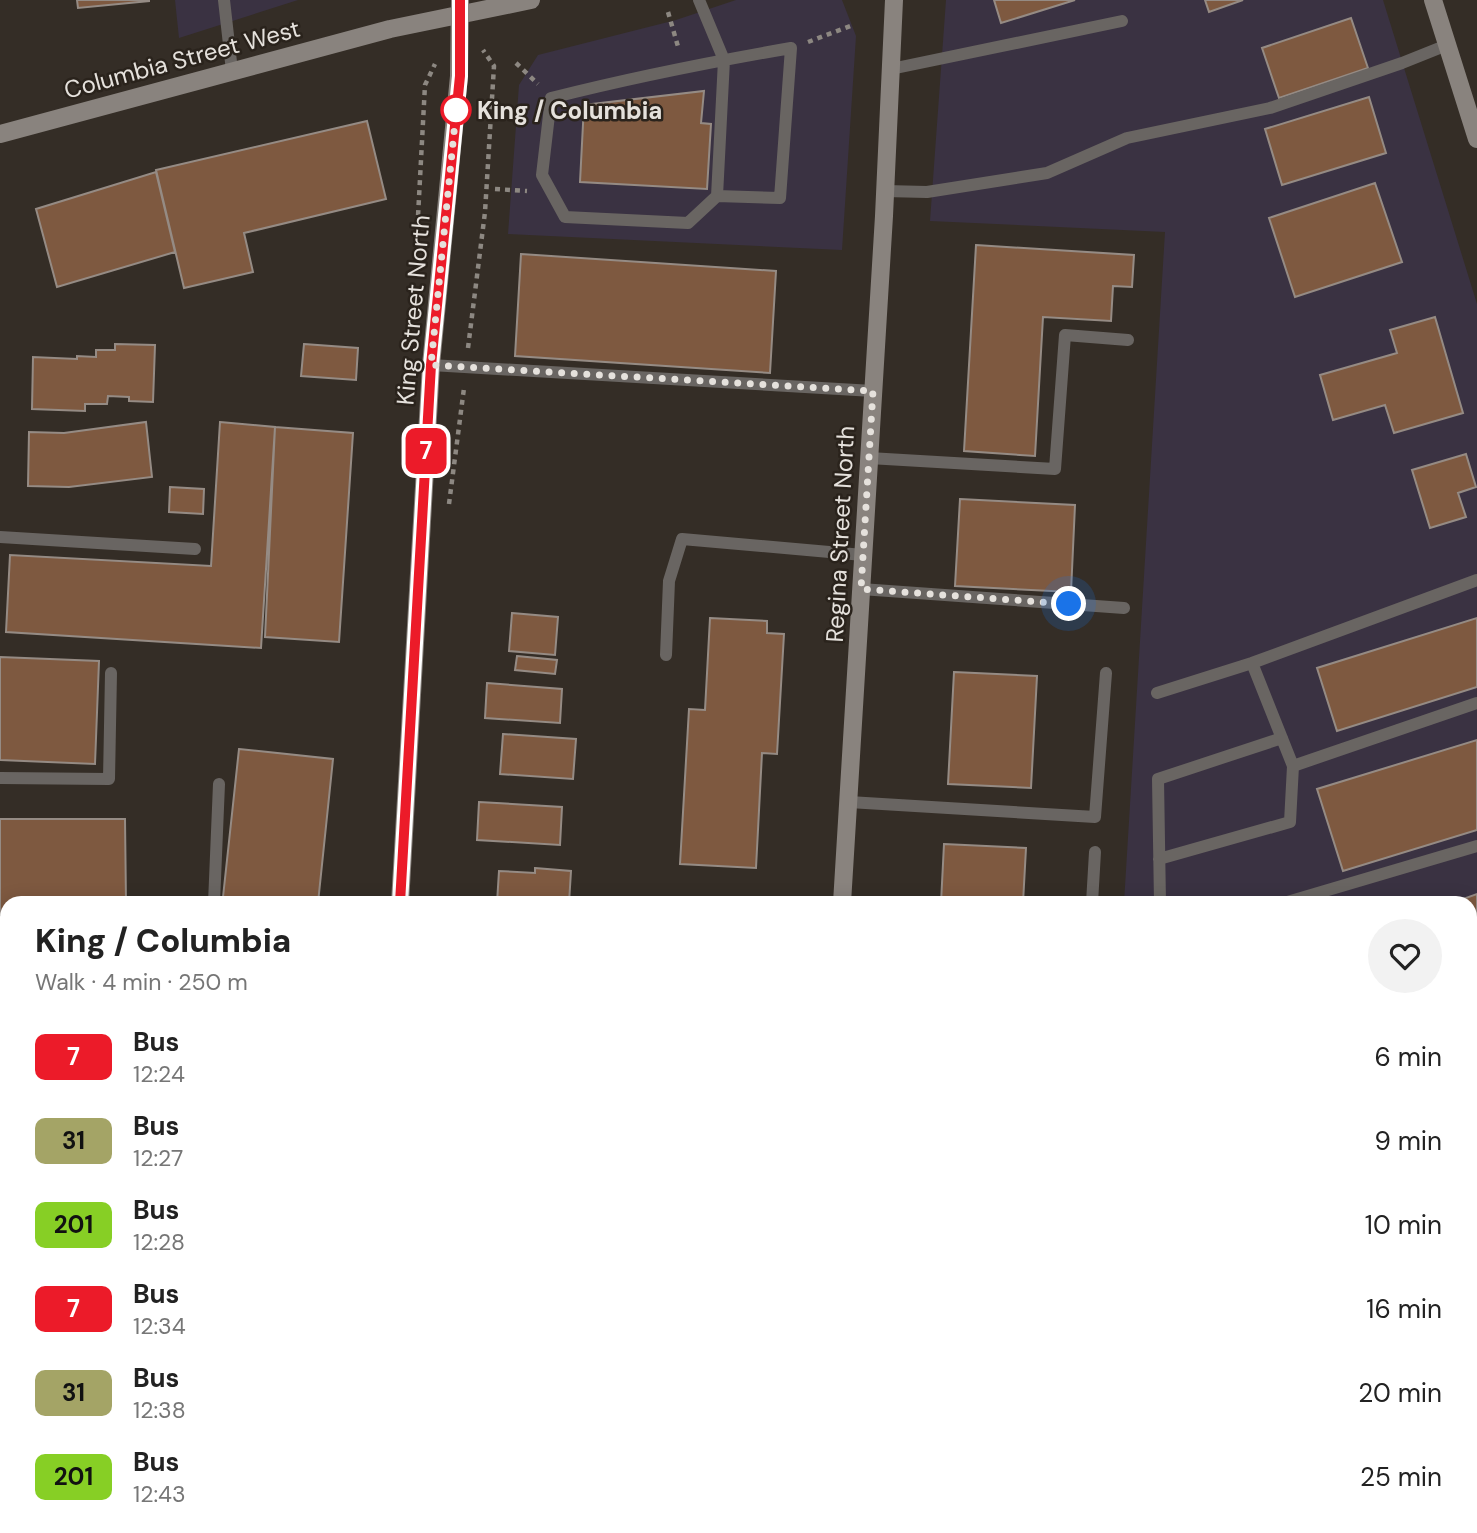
<!DOCTYPE html>
<meta charset="utf-8">
<style>
:root{--surface:#fff;--page:#f2f2f2;--text:#222;--muted:#767676}
body{margin:0;font-family:"DM Sans",sans-serif;background:var(--page);color:var(--text);height:100vh;display:flex;flex-direction:column;font-size:26px;white-space:nowrap}
*{box-sizing:border-box;margin:0}
p{font-size:23px;color:var(--muted)}
.icon{flex:none;width:38px;height:38px;fill:none;stroke:currentColor;stroke-width:2;stroke-linecap:round;stroke-linejoin:round}
.map{position:relative;flex:1;overflow:hidden}
.sheet{position:absolute;left:0px;top:896px;width:1477px;height:637px;display:flex;flex-direction:column;background:var(--surface);border-radius:21px 21px 0 0;box-shadow:0 4px 18px #0003}
.sheet>*{flex:none}
.badge{padding:0 14px;border-radius:10px;font-size:24px;line-height:46px}
.you{position:absolute;width:35px;height:35px;margin:-18px;border:5px solid #fff;border-radius:50%;background:#1a73e8;box-shadow:0 0 0 10px #1a73e833}
.map>.badge{position:absolute;translate:-50% -50%;box-shadow:0 0 0 4px #fff}
.round{display:grid;place-items:center;flex:none;width:74px;height:74px;border-radius:37px;background:var(--page)}
.headline{display:flex;align-items:center;justify-content:space-between;height:119px;padding:0 35px}
h1{font-size:33px;font-weight:800;line-height:52px}
ul{padding:0;list-style:none}
li{display:flex;align-items:center;gap:21px;height:84px;padding:0 35px}
li div{flex:1}
li b{display:block;font-size:26px}
li em{font-style:normal}
li .badge{min-width:77px;font-weight:700;text-align:center}
.map>svg:first-child{display:block}
.commercial{fill:#3a3242}
.building{fill:#7e5940;stroke:#958b84;stroke-width:2}
.lines{fill:none;stroke-linecap:round;stroke-linejoin:round}
.path{stroke:#8d8882;stroke-width:4.5;stroke-dasharray:5 5;stroke-linecap:butt}
.lane{stroke:#696562;stroke-width:12}
.secondary{stroke:#89837e;stroke-width:18}
.line-casing{stroke:#fff;stroke-width:16}
.line{stroke:#ec1b29;stroke-width:10}
.walk{stroke:#e5e1dc;stroke-width:7;stroke-dasharray:0 12.6}
.stop-dot{fill:#fff;stroke:#ec1b29;stroke-width:3.5}
.labels{text-anchor:middle;dominant-baseline:central;stroke-width:5;stroke-linejoin:round;paint-order:stroke}
.street-label{font-size:24px;fill:#e5e1dc;stroke:#2a231c}
.stop-label{font-size:24px;font-weight:bold;fill:#e5e1dc;stroke:#2a231c;text-anchor:start}
</style>
<div class="map">
<svg width="1477" height="1533" viewBox="0 0 1477 1533">
<rect width="100%" height="100%" fill="#342d26"/>
<path class="commercial" d="M175,0H298L179,38Z
M736,0H842L856,36L842,250L508,234L519,85L538,55L676,20Z
M946,0H1383L1477,304V1533H1459L1456,1526H1470V903H1124L1165,232L930,221Z"/>
<path class="building" d="M77,0H149V1L78,8Z
M994,0H1075L1001,23Z
M1205,0H1243L1209,12Z
M1351,18L1368,68L1279,98L1262,48Z
M704,91L701,123L711,124L707,189L580,182L584,105Z
M1369,97L1386,153L1282,185L1265,129Z
M367,121L386,199L244,233L253,272L184,288L156,170Z
M156,172L175,252L57,287L36,209Z
M1375,183L1402,262L1295,297L1269,218Z
M976,245L1134,255L1132,287L1113,286L1111,321L1043,317L1035,456L964,451Z
M521,254L776,271L770,373L515,356Z
M1435,317L1463,413L1394,433L1385,405L1333,420L1320,375L1397,353L1390,330Z
M115,344L155,345L153,402L129,401V397L108,396L107,404H85V411L32,409L33,357L77,359V356L96,357V350H115Z
M304,344L358,348L356,380L301,376Z
M146,422L152,477L69,487L28,486L29,432L64,433Z
M220,422L275,427L261,648L6,632L10,555L211,566Z
M275,427L353,433L339,642L265,637Z
M1466,454L1476,487L1458,493L1466,517L1430,528L1412,470Z
M170,487L204,489L203,514L169,512Z
M960,499L1075,505L1071,592L955,586Z
M512,613L558,617L555,655L509,651Z
M710,618L767,621V633L784,634L777,754L762,753L756,868L680,864L689,709L705,710Z
M1477,618V687L1337,731L1317,668Z
M517,656L557,660L555,674L515,670Z
M0,657L99,661L95,764L0,760Z
M954,672L1037,676L1031,788L948,784Z
M487,683L562,689L560,723L485,718Z
M503,734L576,739L573,779L500,774Z
M1477,740V830L1343,871L1317,789Z
M239,749L333,759L318,903H275L223,897Z
M479,802L562,807L560,845L477,840Z
M0,819H125L126,903H7V914H0Z
M944,844L1026,848L1023,903H941Z
M535,868L571,871L569,903H497L499,871L535,873Z
M1477,894V953L1470,955V903H1452Z
M1477,1076V1169L1470,1172V1078Z
M0,1306H7V1526H99V1533H0Z
M891,1526H996V1533H891Z
M1137,1526H1350H1348V1533H1137Z"/>
<g class="lines">
<path class="path" d="M668,12L679,50
M808,42L853,25
M516,63L538,84
M495,189L527,191
M417,235L425,85L435,64
M468,348L485,212L494,66L483,50
M449,504L464,388"/>
<path class="lane" d="M224,0L232,71
M699,0L724,60L717,196L780,198L791,48C710,62 630,78 551,98L542,175L565,217L688,223L717,196
M891,69L1122,21
M885,191L927,192L1047,173L1127,138L1270,108L1402,63L1447,45
M431,365L873,391
M869,458L1055,469L1065,335L1128,340
M0,537L195,549
M861,589L1124,608
M666,655L669,581L682,539L863,555
M1157,693L1252,663L1477,580
M1293,766L1477,703
M0,778L109,779L111,673
M849,802L1095,817L1106,673
M1159,859L1290,822L1293,766L1252,663
M214,903L219,784
M1092,903L1095,852
M1160,903L1158,779L1282,738
M1284,903L1477,846
M1470,1052L1477,1050
M1470,1246L1477,1244
M0,1284H7
M120,1533L121,1526"/>
<path class="secondary" d="M1433,0L1477,139
M0,134L390,29L531,0
M400,903L431,365L459,76L460,0
M842,903L884,216L894,0
M363,1533L364,1526
M804,1533V1526"/>
</g>
<g class="lines">
<g class="line-casing">
<path id="line" d="M400,903L431,365L460,76V0"/>
</g>
<use href="#line" class="line"/>
<path class="walk" d="M456,110L457,102L431,365L873,391L861,589L1069,604"/>
</g>
<circle class="stop-dot" cx="456" cy="110" r="14"/>
<g class="labels">
<g class="street-label">
<text transform="translate(182 59) rotate(-15)">Columbia Street West</text>
<text transform="translate(413 310) rotate(-85)">King Street North</text>
<text transform="translate(840 534) rotate(-87)">Regina Street North</text>
</g>
<g class="stop-label">
<text x="477" y="110">King / Columbia</text>
</g>
</g>
</svg>
<div class="you" style="left:1069px;top:604px"></div>
<b class="badge" style="left:426px;top:451px;background:#ec1b29;color:#fff">7</b>
<section class="sheet">
<div class="headline"><div><h1>King / Columbia</h1><p>Walk · 4 min · 250 m</p></div><a class="round"><svg class="icon" aria-label="heart" viewBox="0 0 24 24"><path d="M12 20l-8-8c-3-5 5-10 8-4 3-6 11-1 8 4z"/></svg></a></div>
<ul>
<li><span class="badge" style="background:#ec1b29;color:#fff">7</span><div><b>Bus</b><p>12:24</p></div><em>6 min</em></li>
<li><span class="badge" style="background:#a4a466;color:#111">31</span><div><b>Bus</b><p>12:27</p></div><em>9 min</em></li>
<li><span class="badge" style="background:#87cf25;color:#111">201</span><div><b>Bus</b><p>12:28</p></div><em>10 min</em></li>
<li><span class="badge" style="background:#ec1b29;color:#fff">7</span><div><b>Bus</b><p>12:34</p></div><em>16 min</em></li>
<li><span class="badge" style="background:#a4a466;color:#111">31</span><div><b>Bus</b><p>12:38</p></div><em>20 min</em></li>
<li><span class="badge" style="background:#87cf25;color:#111">201</span><div><b>Bus</b><p>12:43</p></div><em>25 min</em></li>
</ul>
</section>
</div>
